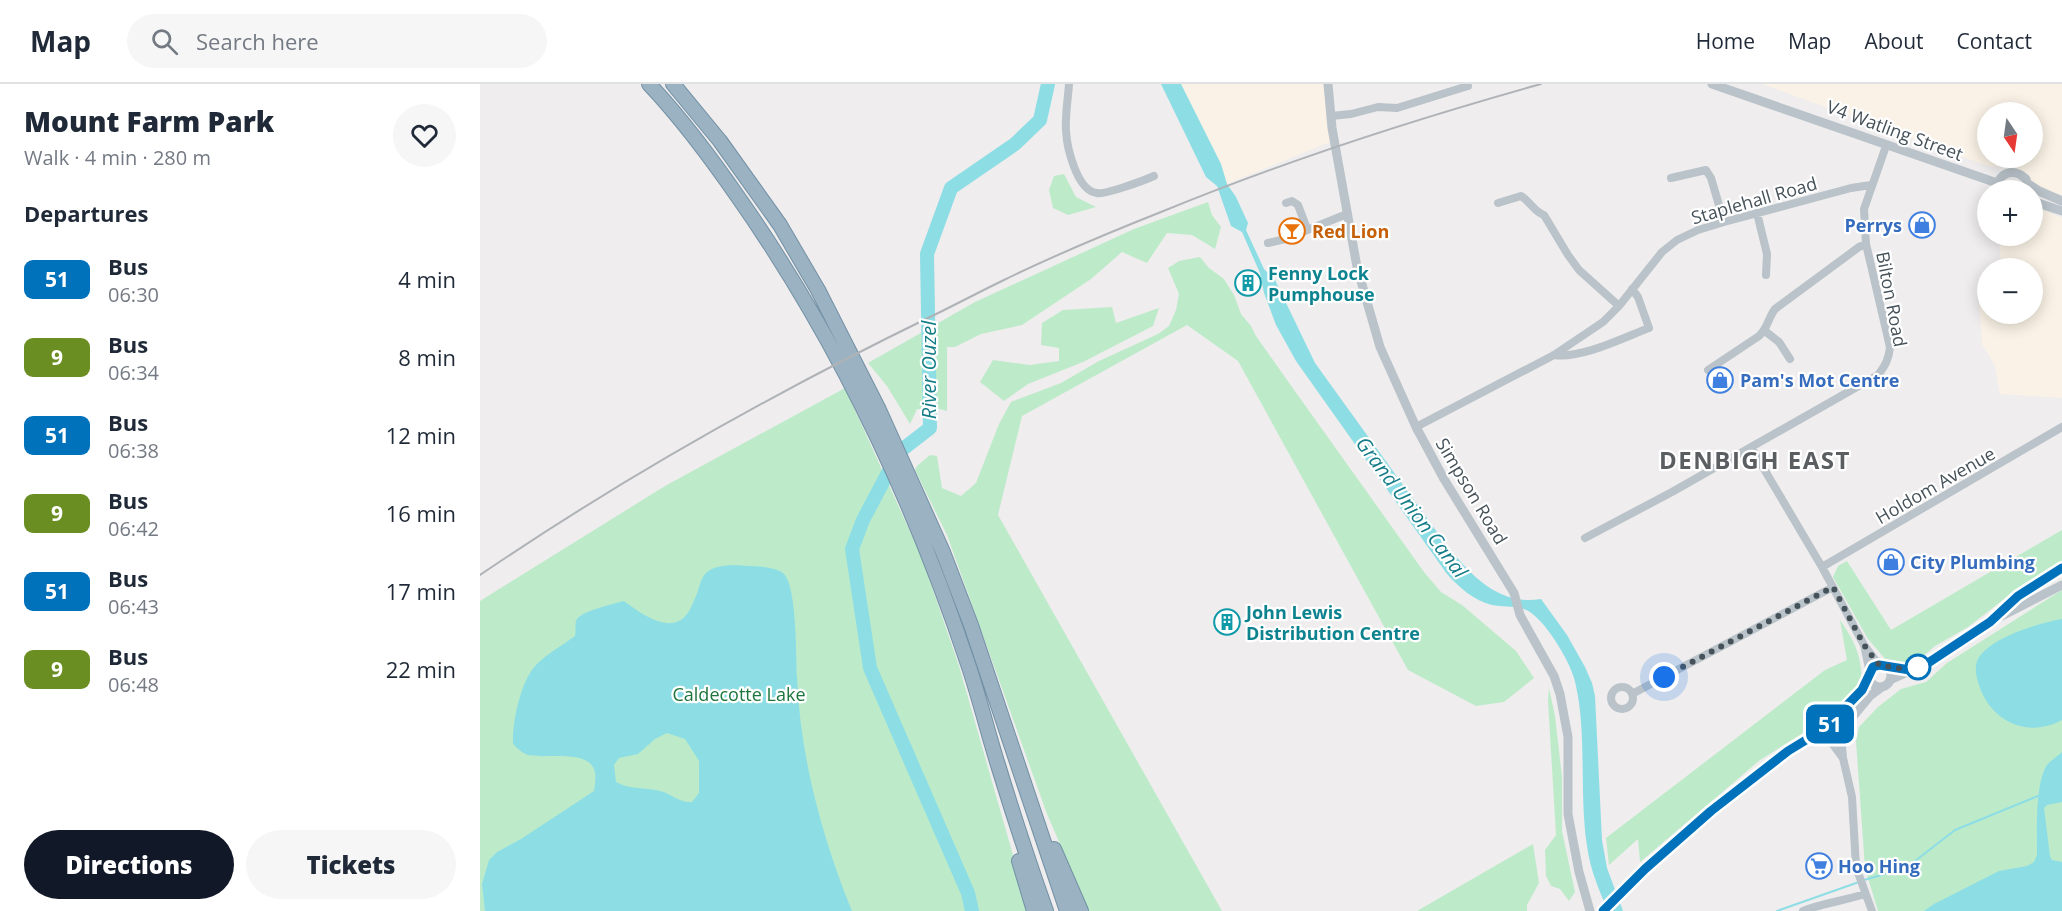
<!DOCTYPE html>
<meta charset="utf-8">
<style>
:root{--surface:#fff;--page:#f6f6f7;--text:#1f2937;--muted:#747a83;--line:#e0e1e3;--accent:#111827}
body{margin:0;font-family:"Open Sans",sans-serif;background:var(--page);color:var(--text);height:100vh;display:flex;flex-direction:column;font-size:22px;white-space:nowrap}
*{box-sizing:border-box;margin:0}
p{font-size:20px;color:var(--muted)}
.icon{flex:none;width:33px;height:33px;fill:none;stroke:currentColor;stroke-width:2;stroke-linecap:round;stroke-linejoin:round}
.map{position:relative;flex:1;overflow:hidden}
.side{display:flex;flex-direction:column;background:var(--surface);width:480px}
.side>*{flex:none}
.badge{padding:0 12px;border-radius:9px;font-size:21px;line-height:39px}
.needle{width:39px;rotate:167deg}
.fabs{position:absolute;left:1497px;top:18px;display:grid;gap:12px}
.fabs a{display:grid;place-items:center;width:66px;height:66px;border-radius:50%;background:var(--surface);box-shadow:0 3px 15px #0003;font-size:30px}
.you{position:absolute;width:30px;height:30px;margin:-15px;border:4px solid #fff;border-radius:50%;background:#1a73e8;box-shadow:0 0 0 9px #1a73e833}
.map>.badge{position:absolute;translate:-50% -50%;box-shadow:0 0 0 3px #fff}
h2{padding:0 24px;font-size:22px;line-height:54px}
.round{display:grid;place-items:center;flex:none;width:63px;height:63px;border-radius:32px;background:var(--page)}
.headline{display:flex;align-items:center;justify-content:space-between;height:102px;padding:0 24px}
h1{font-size:28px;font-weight:800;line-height:45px}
.primary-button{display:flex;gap:12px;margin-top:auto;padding:12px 24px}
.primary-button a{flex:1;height:69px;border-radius:36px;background:var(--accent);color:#fff;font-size:24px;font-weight:800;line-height:69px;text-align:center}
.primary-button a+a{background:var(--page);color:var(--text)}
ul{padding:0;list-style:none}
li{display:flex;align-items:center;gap:18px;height:78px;padding:0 24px}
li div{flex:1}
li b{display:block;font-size:22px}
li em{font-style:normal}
li .badge{min-width:66px;font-weight:700;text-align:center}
header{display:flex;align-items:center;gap:36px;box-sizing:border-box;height:84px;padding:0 30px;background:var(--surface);border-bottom:2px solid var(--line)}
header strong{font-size:28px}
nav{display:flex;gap:33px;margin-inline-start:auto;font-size:21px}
.search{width:420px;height:54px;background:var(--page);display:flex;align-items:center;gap:15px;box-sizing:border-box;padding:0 21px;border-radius:33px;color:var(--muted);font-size:22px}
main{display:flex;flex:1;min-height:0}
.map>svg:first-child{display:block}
.commercial{fill:#faf2e6;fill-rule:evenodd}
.green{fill:#bdebca}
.water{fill:#8ddde5;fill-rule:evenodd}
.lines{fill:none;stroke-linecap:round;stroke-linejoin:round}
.stream{stroke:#8ddde5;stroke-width:2}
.river{stroke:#8ddde5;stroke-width:14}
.trunk-casing{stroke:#7390a5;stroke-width:16}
.minor{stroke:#b9c3c9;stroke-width:8}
.tertiary{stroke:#b9c3c9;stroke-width:9}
.trunk{stroke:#9ab2c2;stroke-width:14}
.rail{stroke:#afb3b7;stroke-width:2}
.line-casing{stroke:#fff;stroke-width:14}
.line{stroke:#0072bc;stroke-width:9}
.walk{stroke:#465259;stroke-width:6;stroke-dasharray:0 10.8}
.stop-dot{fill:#fff;stroke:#0072bc;stroke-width:3}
.labels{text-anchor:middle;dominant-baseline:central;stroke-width:4.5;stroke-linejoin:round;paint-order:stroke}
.street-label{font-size:18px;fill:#465259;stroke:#fff}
.shop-label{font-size:18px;font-weight:bold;fill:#366cbe;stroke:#fff;text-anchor:start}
.food-label{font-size:18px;font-weight:bold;fill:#c56008;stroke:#fff;text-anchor:start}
.culture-label{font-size:18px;font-weight:bold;fill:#0d838f;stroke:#fff;text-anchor:start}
.park-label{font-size:18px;fill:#1d753e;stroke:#fff}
.water-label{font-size:20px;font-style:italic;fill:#157d88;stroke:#fff}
.district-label{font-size:24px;font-weight:bold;letter-spacing:1.5px;fill:#5a5e61;stroke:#fff}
</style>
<header>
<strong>Map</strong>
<div class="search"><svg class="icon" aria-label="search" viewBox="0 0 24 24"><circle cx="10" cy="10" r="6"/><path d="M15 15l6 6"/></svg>Search here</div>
<nav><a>Home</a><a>Map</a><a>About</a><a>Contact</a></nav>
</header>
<main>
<section class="side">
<div class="headline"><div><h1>Mount Farm Park</h1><p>Walk · 4 min · 280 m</p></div><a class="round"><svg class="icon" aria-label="heart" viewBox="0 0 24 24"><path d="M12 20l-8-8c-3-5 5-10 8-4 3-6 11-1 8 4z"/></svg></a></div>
<h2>Departures</h2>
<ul>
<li><span class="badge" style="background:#0072bc;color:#fff">51</span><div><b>Bus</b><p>06:30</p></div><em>4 min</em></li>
<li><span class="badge" style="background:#6b8e23;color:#fff">9</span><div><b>Bus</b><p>06:34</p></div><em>8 min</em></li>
<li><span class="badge" style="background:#0072bc;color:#fff">51</span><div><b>Bus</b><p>06:38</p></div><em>12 min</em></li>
<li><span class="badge" style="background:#6b8e23;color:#fff">9</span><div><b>Bus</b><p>06:42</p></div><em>16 min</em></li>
<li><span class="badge" style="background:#0072bc;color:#fff">51</span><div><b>Bus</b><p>06:43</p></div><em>17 min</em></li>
<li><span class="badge" style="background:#6b8e23;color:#fff">9</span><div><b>Bus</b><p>06:48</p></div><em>22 min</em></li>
</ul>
<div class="primary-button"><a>Directions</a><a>Tickets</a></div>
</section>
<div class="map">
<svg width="1582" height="827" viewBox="0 0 1582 827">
<rect width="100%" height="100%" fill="#efeded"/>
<path class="commercial" d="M701,0H847L852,57L747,100L741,80Z
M1282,0H1582V111L1560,105L1537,84L1508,82ZM1508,28H1552V74H1508Z
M1553,122L1582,134V314L1520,310L1515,281L1502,260L1499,213L1507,203L1508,230H1552V184H1521L1519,152H1552Z"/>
<path class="green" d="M584,90L596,113L616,123L588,131L573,124L569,106L574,92Z
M728,118L732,131L741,143L735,165L712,151L687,149L667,179L642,168L611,195L542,241L501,250L475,263H467V327L459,325H437L430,340L407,302L388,279L495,218L654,145Z
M720,173L729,184L744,195L754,211L761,230L771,242L776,252L807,296L944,488L961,508L982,521L1036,567L1054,594L1024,618L996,622L928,586L758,277L707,241L542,332L518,431L742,827H609L567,730L467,451L435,386L437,382L450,371L457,372L462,404L481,412L496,399L519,340L531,318L581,299L619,277L678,250L689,242L696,226L699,210L688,184L699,177Z
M632,223L636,239L679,224L673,242L603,278L548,300L524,317L500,298L513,276L550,281L579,277V264L561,261L562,239L583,226Z
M365,304L442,474L479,582L549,827H0V517L185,402Z
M1582,446V477L1541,502L1488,543L1455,562L1441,574L1429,580H1413L1406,576L1388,555L1353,493L1358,482L1367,477L1411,546Z
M1582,506V827H1398L1385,784L1376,657L1379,643L1398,623L1421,605L1446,598L1467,579Z
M1360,536C1375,558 1381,570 1382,598L1350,632L1280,676L1160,778L1158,755L1129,781L1126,754L1345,586L1367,576Z
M1069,604L1075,632L1082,693V747L1095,808L1089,817L1080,805L1071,802L1066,792L1065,766L1076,751L1068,617Z
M1053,760L1059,799L1047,821V827H937Z"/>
<path class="water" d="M681,0H701L741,80L747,100L756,113L768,139L766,146L784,185L795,196L835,279L967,462C992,492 1019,522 1061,515L1087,551L1105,583L1112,599L1115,612L1122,756L1127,784L1143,827H1128C1119,806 1110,785 1107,762C1099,710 1107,652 1096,602C1093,583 1074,552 1061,538C1043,518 1035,525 1012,521C994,517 979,503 967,490L816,277L796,241L784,209L780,189L762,148L751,142L737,102L726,93Z
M251,481C263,482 295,481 304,490C317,504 316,572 317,593C320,672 342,754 372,827H5L2,800L9,776L17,768L41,755L114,707C115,700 117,689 113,683C103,666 63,675 48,671C42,669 37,664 33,660C32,638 41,595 57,580C68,569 83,561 95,552C96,547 95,541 96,537C99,527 134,520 144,517C160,529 191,552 207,530C211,525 213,518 216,512C219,506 220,496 225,490C231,483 242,482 251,481ZM187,649L205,655L219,677V709L212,718C196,718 193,710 180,707C165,703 150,706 136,698L134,681L139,674L158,670L175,655Z
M1582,535V636C1549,654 1513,639 1500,604C1497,596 1494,586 1497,577C1507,554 1559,539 1582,535Z
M1582,668V718L1567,721L1564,724L1570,772L1572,776L1582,778V827H1444L1454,820L1519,787L1547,782L1554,778L1557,771C1557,749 1555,698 1567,681C1571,676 1578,672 1582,668Z"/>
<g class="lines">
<path class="stream" d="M1384,796L1426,784L1475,746L1558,712
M1297,827L1379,798"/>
<path class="river" d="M492,827L488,809L390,584L372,465L383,436L419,368L450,344L447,170L471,104L535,60L560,36L568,0"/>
<g class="trunk-casing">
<path id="trunk" d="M169,0C202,35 231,74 258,113C359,257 434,417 489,583C500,616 508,649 518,681C533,730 549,779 566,827
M193,0L240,57L300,141L338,206L399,326L463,468L491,541L587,827
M574,765L601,827
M539,777L554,827"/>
</g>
<path class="minor" d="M589,0C588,15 585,31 586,47C587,64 597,107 617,109C625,111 665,96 674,92
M851,32L871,30L898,23L917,24L988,2
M1191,94L1226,86L1231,94L1244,138
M806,119L812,117L818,121L827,145
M1018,119L1041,112C1050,117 1054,128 1064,131L1088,171L1099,186L1139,222
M1277,129L1287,170L1286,191
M788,159L805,155L867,130
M1285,247L1299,258L1310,275
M1074,271C1101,275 1143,254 1169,244L1158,213L1152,205
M1228,286L1279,252C1288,244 1288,234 1295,225L1379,163L1386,160
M936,343L1074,271L1123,238L1139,222L1182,168L1197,156L1218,146L1244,138L1371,104L1391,101
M1271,363L1342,483L1384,561
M1105,454L1192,408L1398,291C1405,282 1409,275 1410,263L1386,160L1384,125L1406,62
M1342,483L1582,343
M1390,589L1384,561L1399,581
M1131 614a11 11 0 1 1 22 0a11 11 0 1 1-22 0Z
M1152,610L1353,503
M1361,651L1363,674L1372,713L1376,783L1392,827
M1351,658L1362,673
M1323,827C1343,819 1364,817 1384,810"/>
<path class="tertiary" d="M848,0L852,44L877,183L900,263L936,343L964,395L1034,509L1040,531L1074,592L1080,610L1088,653V730L1099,788L1110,827
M1232,0L1517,99
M1547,99L1559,107L1582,117
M1517,106C1517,89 1533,83 1546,95L1548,106
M1552,117L1582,127
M1519,530L1538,512L1582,484
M1389 592a11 11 0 1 1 22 0a11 11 0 1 1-22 0Z
M1410,596L1448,579L1510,538L1582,501
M1343 649a9 9 0 1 1 18 0a9 9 0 1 1-18 0Z
M1347,642L1371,619L1389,594
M1361,647L1390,612L1402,603
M1123,827C1190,760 1262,693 1344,645"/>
<use href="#trunk" class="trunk"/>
<path class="rail" d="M0,491C144,393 294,309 450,233C475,221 499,208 524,196C575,171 628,149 681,128C805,77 932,36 1061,0"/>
</g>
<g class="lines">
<g class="line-casing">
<path id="line" d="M1123,827L1165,785L1231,727L1308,667L1344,645L1382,606L1393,583L1399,581L1430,586L1448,579L1510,538L1538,512L1582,484"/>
</g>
<use href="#line" class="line"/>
<path class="walk" d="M1184,593L1353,503L1384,561L1399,581L1430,586L1438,583"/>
</g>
<defs>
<g id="shop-ring" transform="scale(1.35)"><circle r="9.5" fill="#fff" stroke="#3f7fe0" stroke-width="1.5"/><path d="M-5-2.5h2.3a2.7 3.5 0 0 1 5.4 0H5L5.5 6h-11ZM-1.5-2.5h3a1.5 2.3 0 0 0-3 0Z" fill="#3f7fe0"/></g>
<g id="bar-ring" transform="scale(1.35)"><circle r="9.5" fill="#fff" stroke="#e8710a" stroke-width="1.5"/><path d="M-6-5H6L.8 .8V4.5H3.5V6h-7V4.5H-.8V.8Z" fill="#e8710a"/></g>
<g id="building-ring" transform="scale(1.35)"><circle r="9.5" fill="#fff" stroke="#0f9aa8" stroke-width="1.5"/><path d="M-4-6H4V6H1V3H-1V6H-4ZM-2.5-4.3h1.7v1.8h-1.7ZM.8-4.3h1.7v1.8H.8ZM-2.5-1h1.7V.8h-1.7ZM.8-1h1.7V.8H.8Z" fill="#0f9aa8"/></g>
<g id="supermarket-ring" transform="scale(1.35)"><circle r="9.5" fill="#fff" stroke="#3f7fe0" stroke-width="1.5"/><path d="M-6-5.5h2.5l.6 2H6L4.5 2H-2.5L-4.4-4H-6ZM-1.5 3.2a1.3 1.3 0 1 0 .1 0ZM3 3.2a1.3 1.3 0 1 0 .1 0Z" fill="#3f7fe0"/></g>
</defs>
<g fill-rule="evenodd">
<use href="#shop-ring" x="1442" y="141"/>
<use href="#bar-ring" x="812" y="147"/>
<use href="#building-ring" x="768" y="199"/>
<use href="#shop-ring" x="1240" y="296"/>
<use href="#shop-ring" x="1411" y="478"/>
<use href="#building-ring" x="747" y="538"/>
<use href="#supermarket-ring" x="1339" y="782"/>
</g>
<circle class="stop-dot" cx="1438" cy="583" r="12"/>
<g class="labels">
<g class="street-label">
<text transform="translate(1415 46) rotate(20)">V4 Watling Street</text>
<text transform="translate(1274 116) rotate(-16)">Staplehall Road</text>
<text transform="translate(1412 215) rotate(79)">Bilton Road</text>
<text transform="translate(1455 401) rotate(-30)">Holdom Avenue</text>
<text transform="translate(992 407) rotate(59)">Simpson Road</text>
</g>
<g class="shop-label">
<text x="1422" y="141" text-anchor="end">Perrys</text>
<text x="1260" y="296">Pam's Mot Centre</text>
<text x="1430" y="478">City Plumbing</text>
<text x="1358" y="782">Hoo Hing</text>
</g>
<g class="food-label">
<text x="832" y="147">Red Lion</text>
</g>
<g class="culture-label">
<text x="788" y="189">Fenny Lock<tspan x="788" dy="21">Pumphouse</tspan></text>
<text x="766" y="528">John Lewis<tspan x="766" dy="21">Distribution Centre</tspan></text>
</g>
<g class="park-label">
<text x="259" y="610">Caldecotte Lake</text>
</g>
<g class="water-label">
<text transform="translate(448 286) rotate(-90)">River Ouzel</text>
<text transform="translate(932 423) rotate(53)">Grand Union Canal</text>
</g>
<g class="district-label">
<text x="1275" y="375">DENBIGH EAST</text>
</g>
</g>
</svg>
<div class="fabs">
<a><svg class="needle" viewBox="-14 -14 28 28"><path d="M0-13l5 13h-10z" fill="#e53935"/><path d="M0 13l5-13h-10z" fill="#747a83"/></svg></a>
<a>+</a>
<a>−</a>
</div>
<div class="you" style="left:1184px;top:593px"></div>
<b class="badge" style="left:1350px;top:640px;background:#0072bc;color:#fff">51</b>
</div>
</main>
